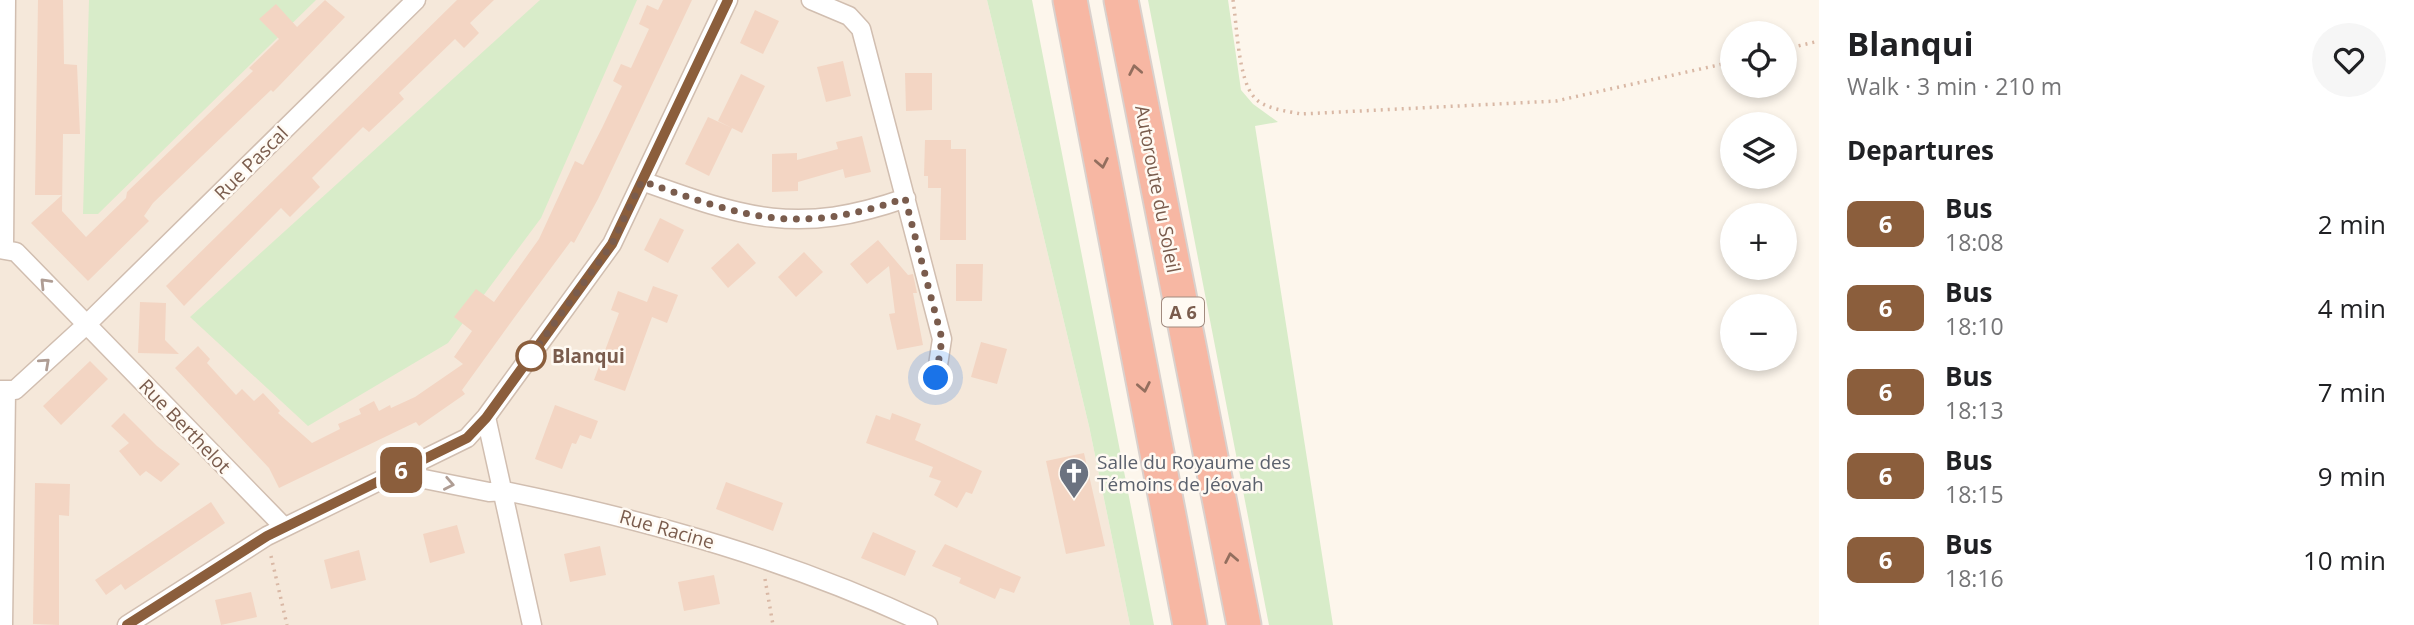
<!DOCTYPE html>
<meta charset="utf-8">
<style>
:root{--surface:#fff;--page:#f6f6f6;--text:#202124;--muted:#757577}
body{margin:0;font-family:"Open Sans",sans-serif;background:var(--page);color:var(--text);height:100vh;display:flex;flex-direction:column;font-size:26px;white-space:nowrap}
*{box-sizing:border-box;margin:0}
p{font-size:23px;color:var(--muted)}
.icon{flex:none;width:38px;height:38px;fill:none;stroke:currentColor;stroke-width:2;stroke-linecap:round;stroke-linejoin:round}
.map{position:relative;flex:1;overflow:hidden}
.details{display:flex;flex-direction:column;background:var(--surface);width:595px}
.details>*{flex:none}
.badge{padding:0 14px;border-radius:10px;font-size:24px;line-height:46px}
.buttons{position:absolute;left:1720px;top:21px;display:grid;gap:14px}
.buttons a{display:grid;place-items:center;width:77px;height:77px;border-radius:50%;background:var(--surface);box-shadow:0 4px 10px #0003;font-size:35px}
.you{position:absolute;width:35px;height:35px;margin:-18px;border:5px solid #fff;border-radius:50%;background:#1a73e8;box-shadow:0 0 0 10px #1a73e833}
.map>.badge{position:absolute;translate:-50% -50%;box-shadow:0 0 0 4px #fff}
h2{padding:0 28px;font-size:26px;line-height:63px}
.round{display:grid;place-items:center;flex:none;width:74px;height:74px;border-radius:37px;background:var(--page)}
.overview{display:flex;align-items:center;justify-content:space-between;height:119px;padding:0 28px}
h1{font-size:33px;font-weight:700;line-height:52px}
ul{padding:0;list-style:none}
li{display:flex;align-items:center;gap:21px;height:84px;padding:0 28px}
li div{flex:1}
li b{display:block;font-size:26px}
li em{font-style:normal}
li .badge{min-width:77px;font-weight:700;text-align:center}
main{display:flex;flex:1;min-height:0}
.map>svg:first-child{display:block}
.residential{fill:#f5e8da}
.green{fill:#d8ecc9}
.building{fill:#f3d5c3}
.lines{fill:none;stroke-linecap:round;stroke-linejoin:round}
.minor-casing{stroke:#d1beb0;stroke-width:21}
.motorway-casing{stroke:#dad1cd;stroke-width:37}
.path{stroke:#d9b8a5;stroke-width:3.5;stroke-dasharray:2 5;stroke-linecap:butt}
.minor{stroke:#fff;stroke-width:18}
.motorway{stroke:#f7b7a3;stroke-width:33}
.oneway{stroke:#936e5e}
.oneway2{stroke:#af9d94}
.line-casing{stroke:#fff;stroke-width:16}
.line{stroke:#8b5e3c;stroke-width:10}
.walk{stroke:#7a5c4d;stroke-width:7;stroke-dasharray:0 12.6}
.stop-dot{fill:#fff;stroke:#8b5e3c;stroke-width:3.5}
.labels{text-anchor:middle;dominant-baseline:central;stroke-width:5;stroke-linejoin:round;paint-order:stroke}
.shield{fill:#fffaf3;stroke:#a28b7f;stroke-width:2}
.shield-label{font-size:18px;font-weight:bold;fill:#7a5c4d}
.street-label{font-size:19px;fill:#7a5c4d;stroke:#fffaf3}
.stop-label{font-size:19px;font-weight:bold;fill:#7a5c4d;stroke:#fffaf3;text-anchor:start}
.worship-label{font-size:19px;fill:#5b616d;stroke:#fffaf3;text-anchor:start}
</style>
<main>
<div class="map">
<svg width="1819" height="625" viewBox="0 0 1819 625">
<rect width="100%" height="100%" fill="#fdf6ec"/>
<path class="residential" d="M0,0H987L1089,426L1130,625H0Z"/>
<path class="green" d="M89,0H316L98,214H83Z
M540,0H637L541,218L448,343L308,426L190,317Z
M987,0H1032L1154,625H1130L1089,426Z
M1148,0H1228L1241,90L1253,104L1278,122L1255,126L1333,625H1269Z"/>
<path class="building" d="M38,0H63L64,64L77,65L80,134H63L62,211L86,237L126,198L127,192L253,71L249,68L279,39L259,19L276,4L297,27L325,0L345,17L280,85L273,92L271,90L153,203L144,216L149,221L88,281L31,223L62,195H35Z
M457,0H494L470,23L479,33L464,48L455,39L399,93L404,99L369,132L363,127L312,178L320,187L290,217L281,208L184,306L166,286Z
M663,0H692L598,199L574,243L571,241L514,318L462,390L465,394L419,426L416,422L279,488L269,468L175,368L198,346L210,359L207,363L236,395L242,389L254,401L263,393L280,411L278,413L312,443L340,429L338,424L361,414L359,409L374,401L379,411L390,405L391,408L415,397L463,364L454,357L472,331L454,317L476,289L494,302L539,239L575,161L583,165L602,128L622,86L613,81L621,64L631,68L649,29L639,24L647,5L658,10Z
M755,10L779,21L763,54L740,43Z
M843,61L851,96L826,102L817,67Z
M905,73H932V110L906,111Z
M741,74L765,86L742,133L718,121Z
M708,117L732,128L709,176L685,164Z
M862,136L871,172L845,178L843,169L798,182V191L772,192V154L797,153V160L838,149L836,142Z
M925,140H951V149H966V240H940L941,188H928V176H924Z
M660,218L684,230L668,263L644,250Z
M878,240L908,275L913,274L917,293H913L923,345L897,350L889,314L895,313L889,266L867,284L850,264Z
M738,243L756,263L728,288L711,268Z
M804,252L823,272L796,297L778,277Z
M956,264H983L982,301H956Z
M653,286L678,295L667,323L652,317L625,391L594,380L619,313L611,310L618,291L647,302Z
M140,302L166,303L165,340L179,354L138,353Z
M981,342L1007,349L997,384L971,377Z
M90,361L108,379L61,425L43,406Z
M555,405L598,421L591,439L580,435L576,444L572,443L562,469L535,459Z
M124,413L157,446L180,464L161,482L146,471L140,476L119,451L129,443L111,426Z
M892,413L921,424L915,440L982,471L972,494L966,492L957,508L934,495L941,481L929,477L933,467L866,443L876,415L890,420Z
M1084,453L1105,546L1066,554L1046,461Z
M726,482L783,503L773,531L716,509Z
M35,483L70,484L69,516L59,515V625L33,624Z
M211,502L225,523L125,590L121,584L106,595L95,580Z
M457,525L465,553L430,563L423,534Z
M873,532L916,551L905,576L861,558Z
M945,544L1021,577L1014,593L1000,588L995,599L959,583L961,578L932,566Z
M600,546L606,575L570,582L564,554Z
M359,550L366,580L331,589L324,560Z
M714,575L720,604L684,611L678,582Z
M251,592L257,617L221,625L215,600Z"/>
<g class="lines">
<g class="minor-casing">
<path id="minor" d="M811,0L849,16L861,29L942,339L936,378
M642,181C745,218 798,236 906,198
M4,248L6,0
M0,249L16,252L284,527
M0,390H15L86,325L416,0
M486,417L532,625
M394,473L489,492L505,491C651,521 793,561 928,625
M3,625L6,391
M127,625L267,536L467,438L486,417L612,244L728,0"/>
</g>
<g class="motorway-casing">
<path id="motorway" d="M1070,0L1190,625
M1121,0L1244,625"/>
</g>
<path class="path" d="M1233,0C1237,25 1238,79 1254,97C1264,109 1287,111 1301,114L1556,101L1732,62
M1785,49L1819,41
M271,556L287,625
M765,579L773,625"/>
<use href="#minor" class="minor"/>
<use href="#motorway" class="motorway"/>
</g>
<defs><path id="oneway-chevron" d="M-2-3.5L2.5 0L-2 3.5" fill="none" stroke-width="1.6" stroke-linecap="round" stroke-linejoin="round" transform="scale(1.75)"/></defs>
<g class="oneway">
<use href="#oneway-chevron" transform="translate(1135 70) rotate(-101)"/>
<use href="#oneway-chevron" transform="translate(1102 163) rotate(79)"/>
<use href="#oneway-chevron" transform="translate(1144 387) rotate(79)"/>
<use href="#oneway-chevron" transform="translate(1231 558) rotate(-101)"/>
</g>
<g class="oneway2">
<use href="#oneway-chevron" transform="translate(45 283) rotate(-134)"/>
<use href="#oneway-chevron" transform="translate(45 363) rotate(-42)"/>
<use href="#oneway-chevron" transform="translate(449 484) rotate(11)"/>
</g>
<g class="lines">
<g class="line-casing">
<path id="line" d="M127,625L267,536L467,438L486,418L612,244L728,0"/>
</g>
<use href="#line" class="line"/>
<path class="walk" d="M531,356L524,365L612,244L642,181C746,218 797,236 905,198L942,339L936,378"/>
</g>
<defs>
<g id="church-pin" transform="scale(1.575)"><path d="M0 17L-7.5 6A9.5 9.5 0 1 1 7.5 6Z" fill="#6b7280" stroke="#fffaf3"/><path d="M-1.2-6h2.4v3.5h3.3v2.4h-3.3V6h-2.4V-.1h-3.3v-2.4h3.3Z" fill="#fff"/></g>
</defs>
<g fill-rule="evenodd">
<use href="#church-pin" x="1074" y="473"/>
</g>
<circle class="stop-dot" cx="531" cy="356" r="14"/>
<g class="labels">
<rect class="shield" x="1162" y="297.5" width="42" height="29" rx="5"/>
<g class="shield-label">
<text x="1183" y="312">A 6</text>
</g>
<g class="street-label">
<text transform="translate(251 163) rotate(-45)">Rue Pascal</text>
<text transform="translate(1158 189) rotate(79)">Autoroute du Soleil</text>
<text transform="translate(185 426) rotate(46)">Rue Berthelot</text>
<text transform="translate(667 529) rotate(16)">Rue Racine</text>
</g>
<g class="stop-label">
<text x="552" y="356">Blanqui</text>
</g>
<g class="worship-label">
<text x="1097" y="462">Salle du Royaume des<tspan x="1097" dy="22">Témoins de Jéovah</tspan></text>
</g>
</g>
</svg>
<div class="buttons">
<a><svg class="icon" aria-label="locate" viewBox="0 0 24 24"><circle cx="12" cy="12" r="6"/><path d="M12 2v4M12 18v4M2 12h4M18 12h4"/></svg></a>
<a><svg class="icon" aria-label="layers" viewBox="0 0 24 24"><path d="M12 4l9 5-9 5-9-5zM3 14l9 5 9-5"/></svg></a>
<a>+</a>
<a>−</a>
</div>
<div class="you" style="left:936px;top:378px"></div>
<b class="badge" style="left:401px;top:470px;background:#8b5e3c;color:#fff">6</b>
</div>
<section class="details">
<div class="overview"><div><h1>Blanqui</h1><p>Walk · 3 min · 210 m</p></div><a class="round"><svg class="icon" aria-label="heart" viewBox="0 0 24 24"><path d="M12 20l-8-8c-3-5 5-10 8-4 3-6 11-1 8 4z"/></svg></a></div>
<h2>Departures</h2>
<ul>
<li><span class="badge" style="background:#8b5e3c;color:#fff">6</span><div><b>Bus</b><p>18:08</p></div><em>2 min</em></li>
<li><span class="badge" style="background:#8b5e3c;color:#fff">6</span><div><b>Bus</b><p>18:10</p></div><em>4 min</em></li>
<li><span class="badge" style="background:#8b5e3c;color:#fff">6</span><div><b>Bus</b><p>18:13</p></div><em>7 min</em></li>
<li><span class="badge" style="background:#8b5e3c;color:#fff">6</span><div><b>Bus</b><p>18:15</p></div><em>9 min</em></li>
<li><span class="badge" style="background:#8b5e3c;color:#fff">6</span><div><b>Bus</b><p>18:16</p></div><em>10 min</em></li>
</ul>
</section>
</main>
